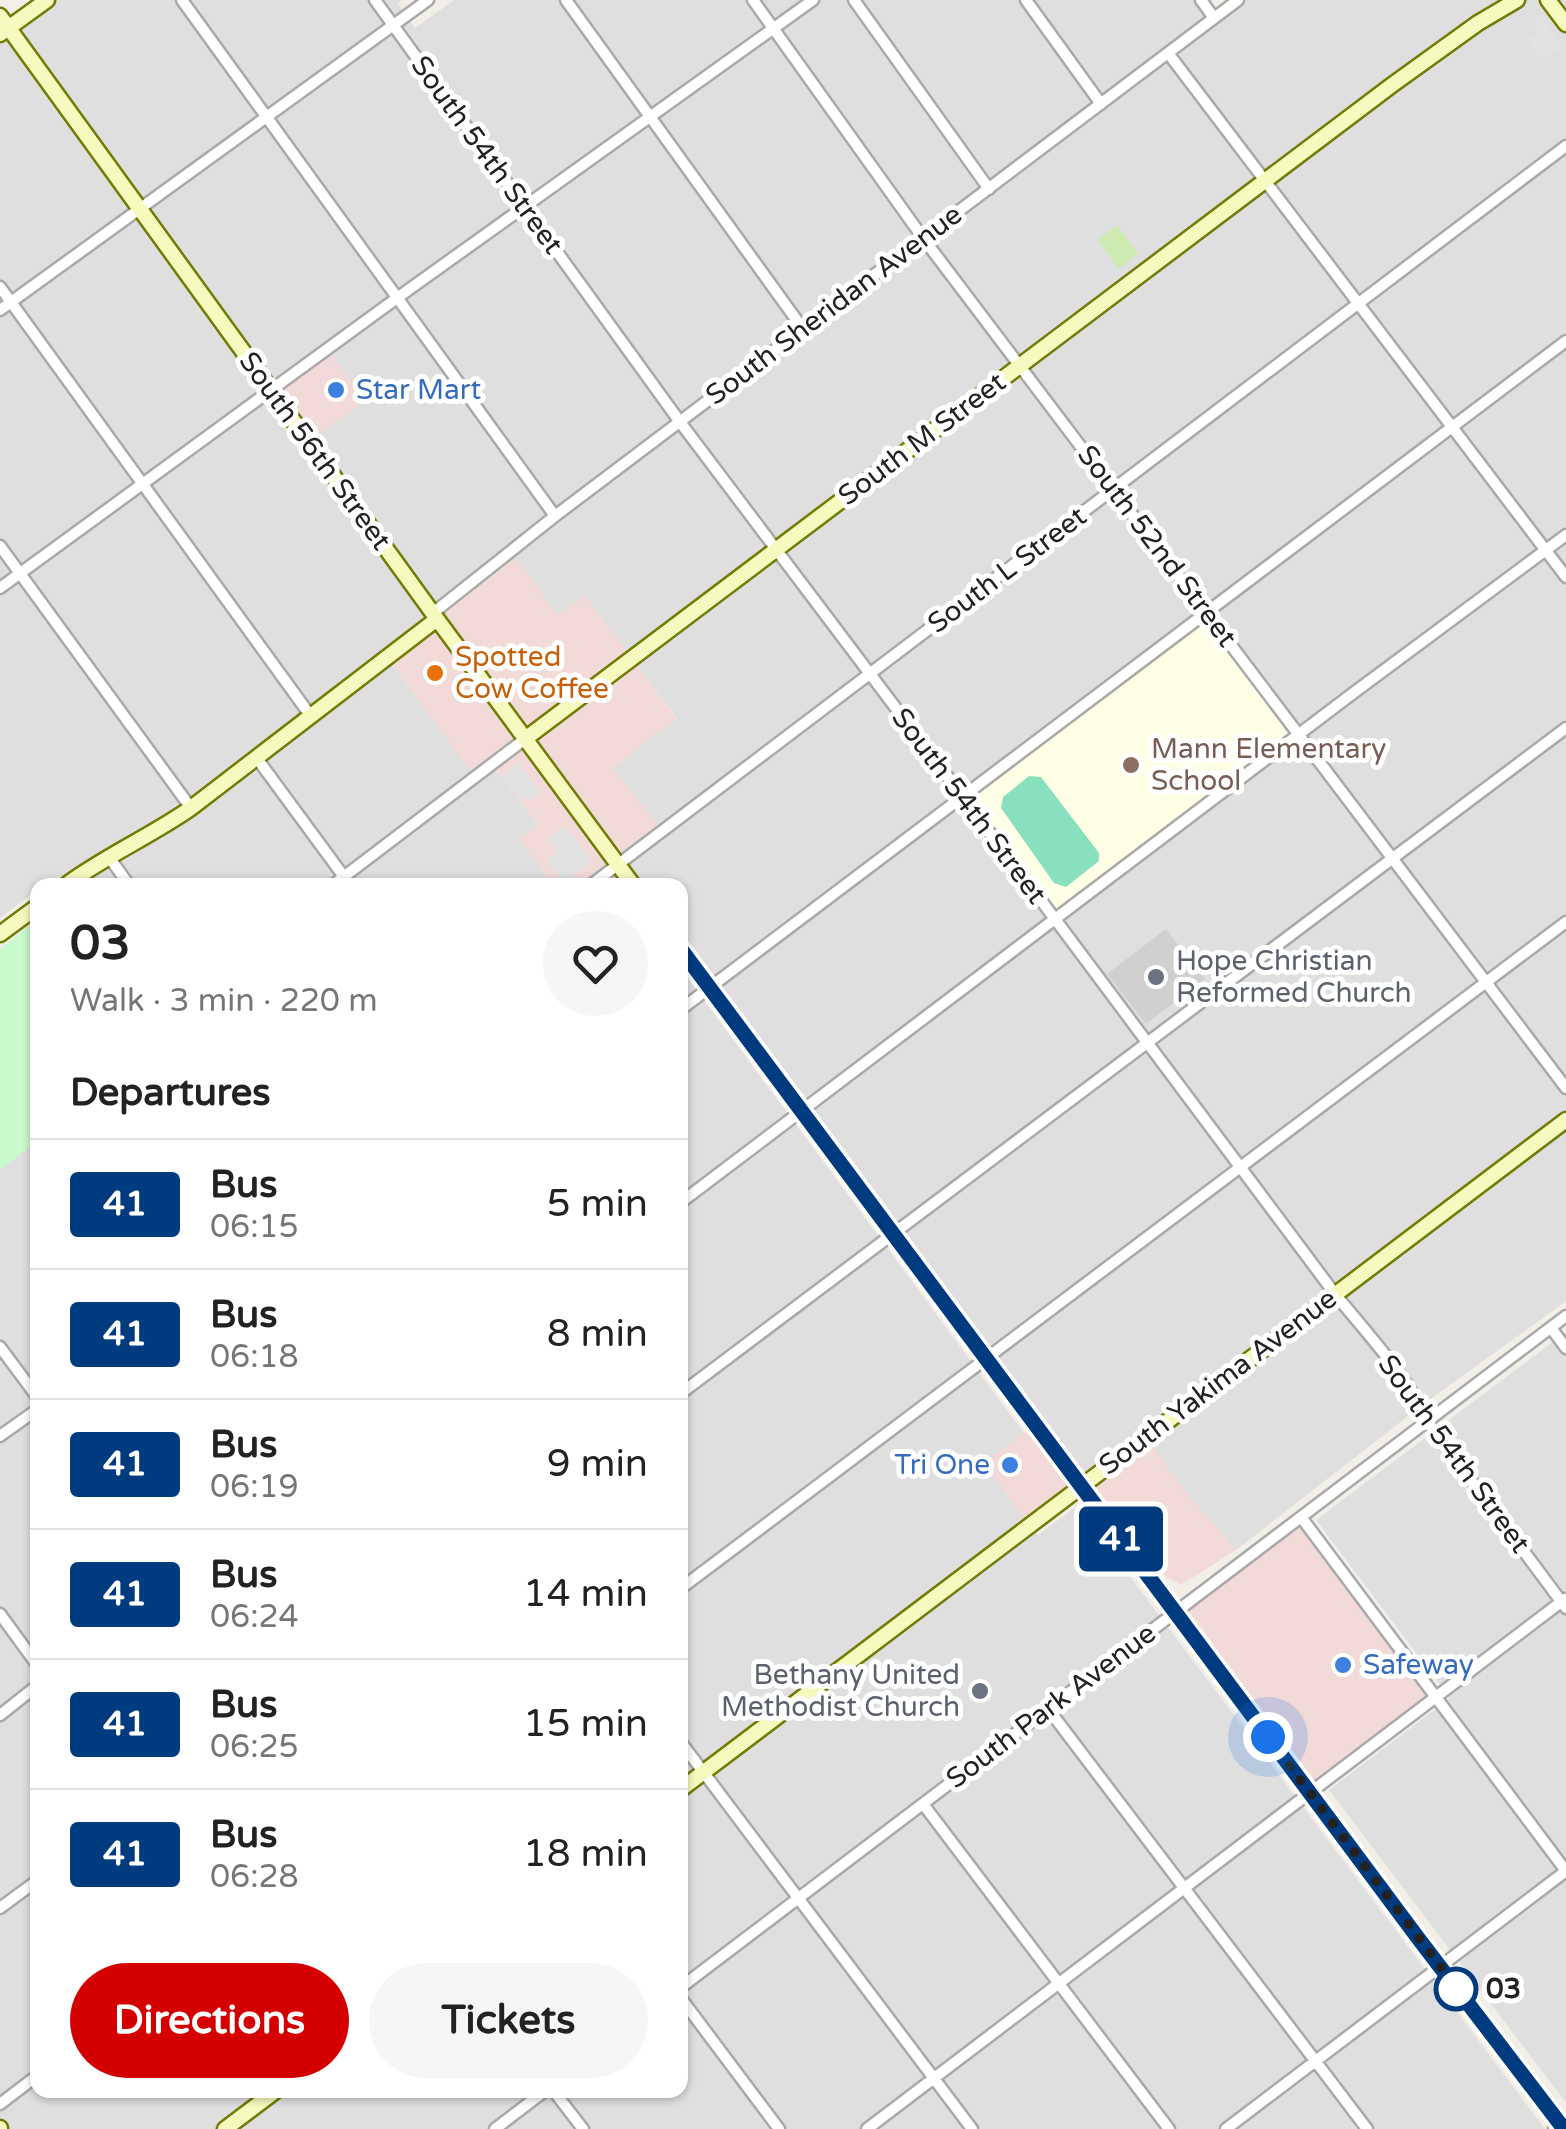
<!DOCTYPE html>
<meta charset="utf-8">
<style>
:root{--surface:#fff;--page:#f6f6f6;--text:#222;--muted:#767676;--line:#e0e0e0;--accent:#d40000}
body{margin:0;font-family:"Varela Round",sans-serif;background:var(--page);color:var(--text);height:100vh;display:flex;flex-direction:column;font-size:38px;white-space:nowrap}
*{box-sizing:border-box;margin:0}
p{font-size:32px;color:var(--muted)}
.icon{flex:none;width:55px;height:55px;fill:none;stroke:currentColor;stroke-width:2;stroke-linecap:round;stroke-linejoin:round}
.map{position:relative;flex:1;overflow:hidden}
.details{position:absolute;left:30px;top:878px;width:658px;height:1220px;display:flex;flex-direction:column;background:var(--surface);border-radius:20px;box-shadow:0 2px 8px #0004}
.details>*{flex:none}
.badge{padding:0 20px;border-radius:8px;font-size:35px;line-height:65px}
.you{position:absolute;width:50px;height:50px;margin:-25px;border:8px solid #fff;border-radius:50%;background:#1a73e8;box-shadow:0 0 0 15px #1a73e833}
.map>.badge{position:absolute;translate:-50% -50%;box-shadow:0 0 0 5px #fff}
h2{padding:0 40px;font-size:38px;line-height:90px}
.round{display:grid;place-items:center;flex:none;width:105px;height:105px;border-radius:52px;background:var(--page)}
.summary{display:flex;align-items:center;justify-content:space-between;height:170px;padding:0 40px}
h1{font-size:48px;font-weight:800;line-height:75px}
.primary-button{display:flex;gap:20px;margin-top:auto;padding:20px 40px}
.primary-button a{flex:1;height:115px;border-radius:60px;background:var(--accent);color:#fff;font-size:40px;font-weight:800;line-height:115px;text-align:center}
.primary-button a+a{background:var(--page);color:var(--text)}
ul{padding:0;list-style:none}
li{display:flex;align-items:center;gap:30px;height:130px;padding:0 40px;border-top:2px solid var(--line)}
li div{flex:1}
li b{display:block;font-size:38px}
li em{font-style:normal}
li .badge{min-width:110px;font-weight:700;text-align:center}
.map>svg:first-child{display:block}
.residential{fill:#e0dfdf}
.commercial{fill:#f2dad9}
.education{fill:#ffffe5}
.religious{fill:#d0d0d0}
.grass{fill:#cdebb0}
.park{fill:#c8facc}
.pitch{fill:#88e0be}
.parking{fill:#e2e2e2}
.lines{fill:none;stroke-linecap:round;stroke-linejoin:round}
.street-casing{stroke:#a9a9a9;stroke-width:15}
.secondary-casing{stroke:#707d05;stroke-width:19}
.street{stroke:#fff;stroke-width:10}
.secondary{stroke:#f7fabf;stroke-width:14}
.line-casing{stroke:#fff;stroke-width:22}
.line{stroke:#003b80;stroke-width:15}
.walk{stroke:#222;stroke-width:10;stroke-dasharray:0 18}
.shop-dot{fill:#3f7fe0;stroke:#fff;stroke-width:4}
.food-dot{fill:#e8710a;stroke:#fff;stroke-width:4}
.education-dot{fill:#8d6e63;stroke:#fff;stroke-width:4}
.worship-dot{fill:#6b7280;stroke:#fff;stroke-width:4}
.stop-dot{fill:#fff;stroke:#003b80;stroke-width:5}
.labels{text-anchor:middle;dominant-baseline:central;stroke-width:10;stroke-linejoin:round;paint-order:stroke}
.street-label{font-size:28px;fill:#222;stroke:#fff}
.shop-label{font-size:28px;fill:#366cbe;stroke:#fff;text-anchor:start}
.food-label{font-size:28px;fill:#c56008;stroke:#fff;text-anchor:start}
.education-label{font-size:28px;fill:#785e54;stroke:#fff;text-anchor:start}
.worship-label{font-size:28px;fill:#5b616d;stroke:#fff;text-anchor:start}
.stop-label{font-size:28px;font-weight:bold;fill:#222;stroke:#fff;text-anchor:start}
</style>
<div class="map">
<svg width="1566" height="2129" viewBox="0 0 1566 2129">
<rect width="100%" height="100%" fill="#f2efe9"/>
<path class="residential" d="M47,0H402L398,4L415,28L454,0H1212L1214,17L1238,0H1566V1301L1421,1406L1236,1550L1192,1499L1081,1485L680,948V885H633L618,865L613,768L677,718L585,596L558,615L433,613L164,827L91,868L53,878L44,885H38L37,890L0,918V34Z
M391,663L475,776L492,764L538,825L520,839L554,885H82L102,869L162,838Z
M680,968L1024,1433L984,1464L1038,1535L1077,1506L1545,2129H7L0,2119V1170L37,1141L38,2090H680Z
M1566,1332V2103L1329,1790L1450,1698L1316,1520Z"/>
<path class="commercial" d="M327,349L365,401L309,442L271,390Z
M511,551L558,615L585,595L677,719L613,768L663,831L591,885H554L519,839L538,824L492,765L475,777L387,657L433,613Z
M1036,1424L1082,1485L1145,1437L1192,1499L1236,1550L1181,1585L1136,1559L1082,1486L1029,1524L983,1463Z
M1301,1517L1436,1697L1310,1793L1175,1612Z"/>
<path class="education" d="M1207,612L1300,734L1055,919L962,797Z"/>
<path class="religious" d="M1166,929L1205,979L1146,1024L1107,974Z"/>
<path class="grass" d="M1117,225L1138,254L1119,269L1098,240Z"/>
<path class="park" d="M37,920V1141L0,1170V949Z"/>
<path class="pitch" d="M1029,776L1041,777L1099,853V861L1066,887L1054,883L1001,808L1003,797Z"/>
<path class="parking" d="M1540,15L1563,45L1542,60L1526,39L1537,31L1531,23Z
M519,763L541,792L529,801L525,797L520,801L501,776Z
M566,826L591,860V863L564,883L547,860L558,853L548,839Z"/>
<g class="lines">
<g class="street-casing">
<path id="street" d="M182,0L555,516
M375,0L680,422L1055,919L1335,1294C1365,1331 1409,1378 1427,1421L1566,1608
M566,0L803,329
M753,0L923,238L1566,1088
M854,0L989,189
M1026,0L1101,104
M1201,0L1214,18
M1168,53L1566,577
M0,287L310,715
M0,310L428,0
M0,546L191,808
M0,588L397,298L813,0
M433,613L555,516L1238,0
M256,757L350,885
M109,857L129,885
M333,885L525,739
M591,885L1566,146
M680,1010L1566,341
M680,1203L1352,694L1566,535
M1551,1328L1566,1348
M0,1347L38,1398
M680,1394L1566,728
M0,1436L38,1409
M680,1589L1566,922
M0,1614L38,1666
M1049,1710L1367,2129
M0,1715L38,1685
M680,1741L972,2129
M923,1804L1169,2129
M0,1908L38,1880
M680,1988L1566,1316
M680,1997L779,2129
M553,2090L583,2129
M0,2104L38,2075
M495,2129L546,2090
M867,2129L1565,1599
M1226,2129L1566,1871L1301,1517
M1554,2129L1566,2120"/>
</g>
<g class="secondary-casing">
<path id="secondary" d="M1548,0L1566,24
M0,16L437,619L633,885
M0,34L47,0
M525,739L1392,85L1478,23L1517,0
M66,885C105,856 151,836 191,808L437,619
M0,934L38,906
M680,948L1439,1967L1564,2129
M680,1790L1566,1120
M0,2128V2129
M225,2129L277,2090"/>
</g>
<use href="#street" class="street"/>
<use href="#secondary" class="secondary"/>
</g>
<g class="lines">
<g class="line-casing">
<path id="line" d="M680,948L1418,1938L1564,2129"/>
</g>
<use href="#line" class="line"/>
<path class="walk" d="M1268,1737L1464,1998L1456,1989"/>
</g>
<g class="shop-dot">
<circle cx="336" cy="390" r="10"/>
<circle cx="1010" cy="1465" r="10"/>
<circle cx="1343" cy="1665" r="10"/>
</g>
<circle class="food-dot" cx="435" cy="673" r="10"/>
<circle class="education-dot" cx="1131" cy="765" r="10"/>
<g class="worship-dot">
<circle cx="1156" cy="977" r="10"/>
<circle cx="980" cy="1691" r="10"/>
</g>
<circle class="stop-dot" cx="1456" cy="1989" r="20"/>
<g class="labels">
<g class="street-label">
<text transform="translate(487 155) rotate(54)">South 54th Street</text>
<text transform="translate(834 305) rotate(-37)">South Sheridan Avenue</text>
<text transform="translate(922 439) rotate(-37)">South M Street</text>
<text transform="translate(315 451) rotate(54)">South 56th Street</text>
<text transform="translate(1157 546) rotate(53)">South 52nd Street</text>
<text transform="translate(1007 570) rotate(-37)">South L Street</text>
<text transform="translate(969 806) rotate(53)">South 54th Street</text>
<text transform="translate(1218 1382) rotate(-37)">South Yakima Avenue</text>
<text transform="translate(1454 1454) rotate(54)">South 54th Street</text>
<text transform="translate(1051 1706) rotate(-37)">South Park Avenue</text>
</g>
<g class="shop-label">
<text x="356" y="390">Star Mart</text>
<text x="990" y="1465" text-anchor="end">Tri One</text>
<text x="1363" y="1665">Safeway</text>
</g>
<g class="food-label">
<text x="455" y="657">Spotted<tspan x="455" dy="32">Cow Coffee</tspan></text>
</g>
<g class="education-label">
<text x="1151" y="749">Mann Elementary<tspan x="1151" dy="32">School</tspan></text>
</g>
<g class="worship-label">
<text x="1176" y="961">Hope Christian<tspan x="1176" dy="32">Reformed Church</tspan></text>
<text x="960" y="1675" text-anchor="end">Bethany United<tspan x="960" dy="32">Methodist Church</tspan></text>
</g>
<g class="stop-label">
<text x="1486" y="1989">03</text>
</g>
</g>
</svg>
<div class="you" style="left:1268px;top:1737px"></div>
<b class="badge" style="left:1121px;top:1539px;background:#003b80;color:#fff">41</b>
<section class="details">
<div class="summary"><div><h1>03</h1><p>Walk · 3 min · 220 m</p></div><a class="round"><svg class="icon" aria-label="heart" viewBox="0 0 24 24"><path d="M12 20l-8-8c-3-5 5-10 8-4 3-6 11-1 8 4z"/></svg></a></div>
<h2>Departures</h2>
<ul>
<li><span class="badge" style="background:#003b80;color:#fff">41</span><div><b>Bus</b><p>06:15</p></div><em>5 min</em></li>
<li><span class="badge" style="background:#003b80;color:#fff">41</span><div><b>Bus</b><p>06:18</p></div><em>8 min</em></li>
<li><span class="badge" style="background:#003b80;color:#fff">41</span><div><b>Bus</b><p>06:19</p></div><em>9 min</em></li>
<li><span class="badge" style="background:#003b80;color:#fff">41</span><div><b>Bus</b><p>06:24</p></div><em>14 min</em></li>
<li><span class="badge" style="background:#003b80;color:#fff">41</span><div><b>Bus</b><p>06:25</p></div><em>15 min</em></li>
<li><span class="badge" style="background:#003b80;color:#fff">41</span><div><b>Bus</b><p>06:28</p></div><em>18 min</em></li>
</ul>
<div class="primary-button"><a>Directions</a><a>Tickets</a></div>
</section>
</div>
